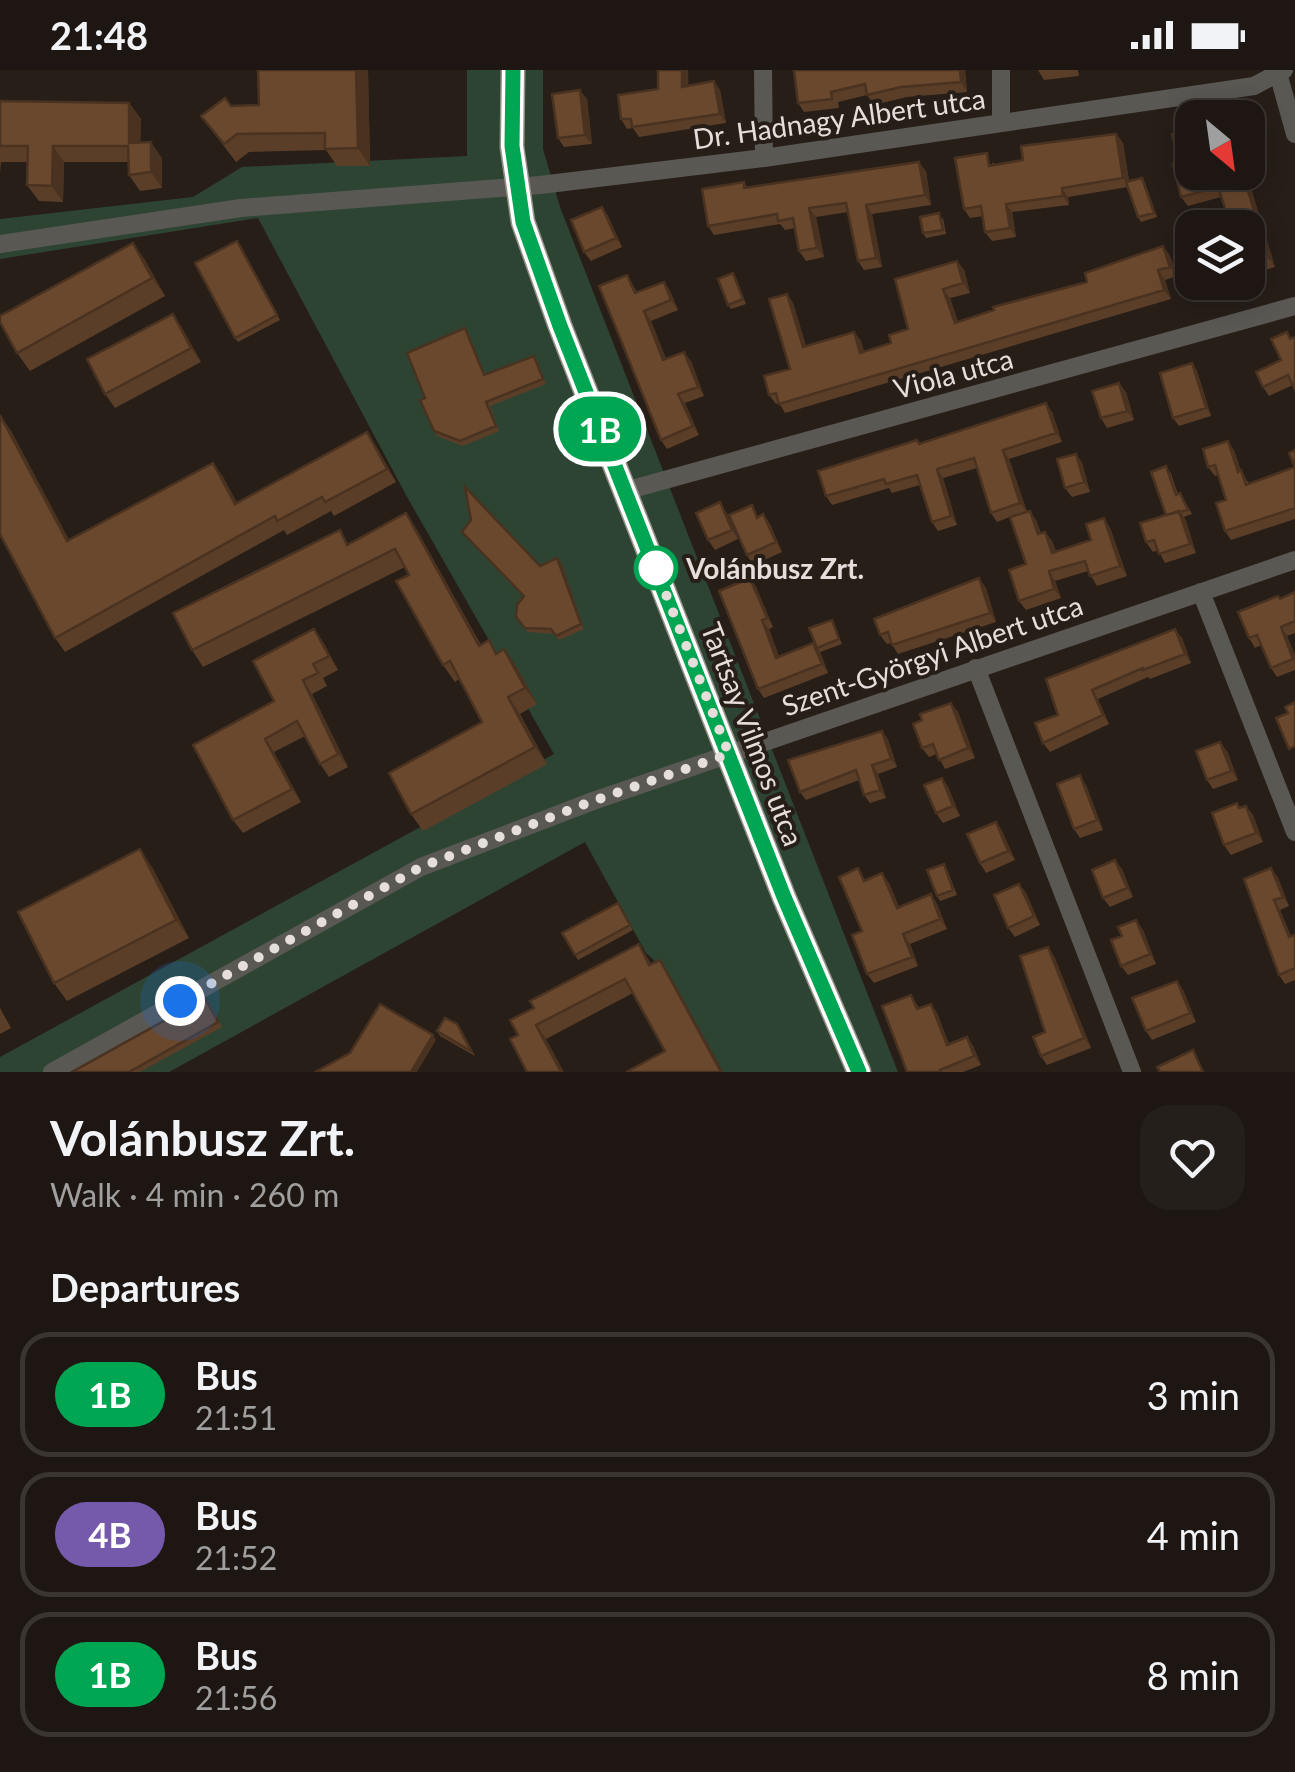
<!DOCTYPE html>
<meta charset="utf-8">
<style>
:root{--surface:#1d1612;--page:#251f1b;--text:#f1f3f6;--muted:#a09f9f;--line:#3b3532}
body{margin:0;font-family:Lato,sans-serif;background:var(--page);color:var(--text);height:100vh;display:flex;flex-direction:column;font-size:38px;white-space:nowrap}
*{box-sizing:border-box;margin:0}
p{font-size:32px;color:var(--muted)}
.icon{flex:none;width:55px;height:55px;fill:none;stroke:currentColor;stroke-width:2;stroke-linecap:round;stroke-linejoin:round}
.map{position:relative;height:1002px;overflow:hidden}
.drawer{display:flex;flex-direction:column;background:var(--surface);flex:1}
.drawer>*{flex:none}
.badge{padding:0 20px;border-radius:32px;font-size:35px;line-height:65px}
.needle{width:65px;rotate:151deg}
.tools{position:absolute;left:1175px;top:30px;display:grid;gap:20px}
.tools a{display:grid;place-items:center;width:90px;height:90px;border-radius:20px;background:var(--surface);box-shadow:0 5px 25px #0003,0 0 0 2px var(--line);font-size:50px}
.you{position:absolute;width:50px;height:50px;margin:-25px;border:8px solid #fff;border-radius:50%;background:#1a73e8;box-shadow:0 0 0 15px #1a73e833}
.map>.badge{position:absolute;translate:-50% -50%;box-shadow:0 0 0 5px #fff}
h2{padding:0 50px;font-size:38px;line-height:90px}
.round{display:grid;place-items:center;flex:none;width:105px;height:105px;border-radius:30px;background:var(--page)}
.head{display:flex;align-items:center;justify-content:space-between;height:170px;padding:0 50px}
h1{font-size:48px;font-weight:700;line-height:75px}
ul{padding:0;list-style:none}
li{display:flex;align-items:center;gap:30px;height:125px;margin:0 20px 15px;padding:0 30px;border:5px solid var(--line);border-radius:30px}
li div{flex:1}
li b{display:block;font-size:38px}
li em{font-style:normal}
li .badge{min-width:110px;font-weight:700;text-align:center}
.status{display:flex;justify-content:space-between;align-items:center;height:70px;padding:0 50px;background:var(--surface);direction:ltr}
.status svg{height:28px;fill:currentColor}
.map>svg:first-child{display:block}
.green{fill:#2e4433}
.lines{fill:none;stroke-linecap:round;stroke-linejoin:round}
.minor{stroke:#5a5853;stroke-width:18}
.primary{stroke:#948f85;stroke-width:25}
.wall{fill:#5b3e28}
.shaded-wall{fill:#4a3220}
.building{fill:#6a482e;stroke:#4a3220;stroke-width:2.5}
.line-casing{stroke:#fff;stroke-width:22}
.line{stroke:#00a651;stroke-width:15}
.walk{stroke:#e5deda;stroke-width:10;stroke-dasharray:0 18}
.stop-dot{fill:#fff;stroke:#00a651;stroke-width:5}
.labels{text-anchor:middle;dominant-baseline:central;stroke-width:8;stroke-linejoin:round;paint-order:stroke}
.street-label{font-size:28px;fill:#e5deda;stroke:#271e18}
.stop-label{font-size:28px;font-weight:bold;fill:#e5deda;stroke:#271e18;text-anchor:start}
</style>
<div class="status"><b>21:48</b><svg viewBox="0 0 49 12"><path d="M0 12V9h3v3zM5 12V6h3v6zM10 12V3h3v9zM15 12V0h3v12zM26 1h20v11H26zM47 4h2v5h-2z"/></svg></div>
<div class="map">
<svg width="1295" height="1002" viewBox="0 0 1295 1002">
<rect width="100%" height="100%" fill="#271e18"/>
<path class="green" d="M467,0H543V79L560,137L898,1002H723L669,904L646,883L585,772L169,1002H0V987L554,684L406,425L258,148L0,189V149L193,127L242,97L467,86Z"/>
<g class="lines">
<path class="minor" d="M763,0L764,88
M1278,3L1295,64
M1001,53V0
M0,174L241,138L540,115L764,88L1254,16L1284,0
M625,421L1295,236
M1201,522L1295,762
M976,598L1132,1002
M52,1002L421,797L593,731L1295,490"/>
<path class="primary" d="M513,0L512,77L523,152L560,256L784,827L859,1002"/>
</g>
<path class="wall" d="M368,0L370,96H337L326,80L249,82L236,92L201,46L231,36L259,35Z
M794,0H965L967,22L907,27L874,35L867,25L838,32L839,38L804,42L798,33Z
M1038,0H1078L1079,6L1044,10Z
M714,11L720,20L726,53L639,67L633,58L627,59L621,49L689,16Z
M587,29L592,74L564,77L558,68Z
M0,31L129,33L141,49L140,72L162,88V118L140,121L129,105V92H64L63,132L39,131L27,115L28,92H1L0,103Z
M1116,64L1123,73L1129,111L1145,113L1157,147L1141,152L1138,147L1128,117L1068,127L1069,135L1012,142L1016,167L992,171L985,162L983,146L970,148L964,139L993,92L994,95L1023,90Z
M926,101L931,135L872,144L882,197L864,200L858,191L848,142L816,147L824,187L806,191L799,181L795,158L785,160L780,154L714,165L708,156L744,112L747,117Z
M1246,102L1275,197L1248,205V158L1231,156L1221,127L1188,136L1181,127Z
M602,137L608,146L622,177L591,191L584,182Z
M943,148L946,164L926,168L923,163Z
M241,176L280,250L238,272L235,268Z
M1163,176L1170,186L1177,206L1165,210L1171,229L785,343L779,333L776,334L769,325L790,299L787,224L793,233L806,276L854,262L861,271L864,282L891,273L908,259L957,191L964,200L970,223L950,228L958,252L1087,212Z
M145,190L165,226L30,301L17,283Z
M627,205L637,222L664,212L670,221L678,240L651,251L666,289L691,291L704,326L685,333L699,365L667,379L661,370Z
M736,208L746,234L731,239L728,235Z
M173,244L182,258L201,292L115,338L105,324Z
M468,263L485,305L534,286L546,314L490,336L499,361L463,376L437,366L434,361L425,328Z
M1291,268L1293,315L1269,326L1263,317L1281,290Z
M1192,293L1197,301L1211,346L1179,356L1173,348Z
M1126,322L1134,350L1107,358L1101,348Z
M1052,342L1062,372L1009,389L1027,442L1036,450L1041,463L1045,462L1052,471L1056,482L1091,470L1110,458L1127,506L1097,516L1088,501L1055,511L1061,528L1026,540L1019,531L1026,494L1010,447L997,452L991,443L977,398L943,408L957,455L938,461L932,452L920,415L892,423L889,418L832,435L826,426L920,374Z
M10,359L69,470L213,393L223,407L237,433L376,376L396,412L334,446L331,441L287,465L284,460L65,582L55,568Z
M1234,380L1241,401L1249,414L1295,397V380V449L1231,470L1225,461L1226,430L1218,405L1215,406L1208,397Z
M1076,384L1082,393L1090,422L1072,427L1065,418Z
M1170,401L1178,424L1183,428L1192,444L1184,447L1196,483L1165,493L1158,480L1153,482L1146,472L1166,445Z
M726,442L738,469L715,480L708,470Z
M406,443L417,460L481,575L498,583L504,579L516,596L537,634L520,644L547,694L423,761L411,744L482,652L459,609L455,612L443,595L405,497L203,597L192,580L350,474Z
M763,444L770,454L782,482L753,495L747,485L759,447Z
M462,462L540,496L557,488L561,492L584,559L559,570L555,564L528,562L516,547L524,526Z
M750,508L756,517L773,557L769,559L779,587L813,573L832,550L842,574L820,582L828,603L764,628L758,619Z
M986,518L996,552L898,584L891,573L887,574L880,565Z
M1295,522V563L1287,566L1295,585V600L1277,607L1271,598L1261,575L1255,578L1249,568L1280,529Z
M314,559L323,572L338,600L323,608L327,616L312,624L348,697L329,707L320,694L305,666L274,682L301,732L243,763L233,750L274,631Z
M1182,568L1191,593L1150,609L1148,607L1098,629L1109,654L1050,682L1043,673L1058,645L1046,609Z
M951,633L958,642L975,688L945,699L937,684L929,687L922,678V650Z
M882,661L888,670L897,697L878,704L886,728L870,733L864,725L859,710L806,730L800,722Z
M1227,681L1238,710L1213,719L1207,710Z
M1086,715L1103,760L1080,768L1074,759Z
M948,717L960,746L943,753L936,743Z
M1237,733L1240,738L1246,736L1253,745L1263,772L1231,785L1224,775Z
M996,752L1002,761L1015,790L986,803L980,793Z
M152,797L189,868L67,931L54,913Z
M1271,798L1278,808L1289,836L1280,840L1291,866L1295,865V910L1285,914L1279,905Z
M947,799L957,825L940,831L937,826Z
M1122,799L1133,827L1110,837L1103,828Z
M866,810L889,813L899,837L931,824L937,834L947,859L910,874L918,896L874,913L867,904L862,861Z
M1019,814L1026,823L1040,855L1015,867L1008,858Z
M621,837L633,860L578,890L562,863Z
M1143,860L1156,894L1128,905L1121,896Z
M639,874L651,894L669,904L723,1002H626L665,981L633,923L546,969L518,965L534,938Z
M1054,886L1091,978L1047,995L1041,986L1045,962Z
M1177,911L1183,920L1196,952L1152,970L1146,961Z
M911,925L919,938L931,934L937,943L949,974L967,967L973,976L981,995L963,1002H907Z
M209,933L222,957L140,1002H72Z
M0,938L11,958L0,964Z
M457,954L461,959L475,986L440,966L437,961Z"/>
<path class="shaded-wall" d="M356,0H368L370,96L358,78Z
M682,0H688L689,27L682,17Z
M960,0H965L967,22L961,12Z
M714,11L720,20L726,53L720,44Z
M580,20L587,29L592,74L585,65Z
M129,33L141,49L140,89L129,73Z
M1116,64L1123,73L1130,117L1123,108Z
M151,72L162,88V118L151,102Z
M53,76L64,92L63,132L52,116Z
M919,92L926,101L931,135L925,125Z
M1242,102H1246L1275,197L1269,188Z
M1142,108L1145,113L1157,147L1154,143Z
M1062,118L1068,127L1069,135L1063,126Z
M1006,134L1012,142L1016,167L1010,158Z
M866,135L872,144L882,197L876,188Z
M602,137L608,146L622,177L616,168Z
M809,138L816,147L824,187L817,178Z
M133,173L145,190L165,226L152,208Z
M1163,176L1170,186L1177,206L1170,197Z
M957,191L964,200L970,223L963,213Z
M1158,200L1165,210L1171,229L1164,220Z
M664,212L670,221L678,240L671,230Z
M943,219L950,228L961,262L955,253Z
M787,224L793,233L809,286L803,277Z
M644,241L651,251L670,299L663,290Z
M173,244L182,258L201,292L191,278Z
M854,262L861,271L867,292L860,283Z
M684,282L691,291L704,326L698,317Z
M1192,293L1197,301L1211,346L1206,338Z
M1119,313L1126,322L1134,350L1127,341Z
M678,324L685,333L699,365L693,356Z
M1046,333L1052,342L1062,372L1056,363Z
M0,345L10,359L77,485L67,471Z
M367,362L376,376L396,412L387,399Z
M1228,371L1234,380L1244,410L1238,402Z
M1003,380L1009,389L1027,442L1020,433Z
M1076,384L1082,393L1090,422L1084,412Z
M213,393L223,407L245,448L235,434Z
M937,399L943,408L957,455L951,446Z
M720,432L726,442L738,469L732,460Z
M1030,441L1036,450L1044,474L1038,464Z
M1179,441L1186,450L1196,483L1190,474Z
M406,443L417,460L490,593L479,576Z
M763,444L770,454L782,482L776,472Z
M1104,448L1110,458L1127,506L1120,496Z
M1045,462L1052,471L1059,492L1052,483Z
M557,488L561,492L584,559L581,554Z
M1049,501L1055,511L1061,528L1054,519Z
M750,508L756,517L773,557L767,548Z
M979,508L986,518L996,552L990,543Z
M762,550L769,559L783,597L776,588Z
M1281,557L1287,566L1295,585V591Z
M314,559L323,572L338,600L329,586Z
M1175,559L1182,568L1191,593L1185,584Z
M813,573L820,582L828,603L822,594Z
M504,579L516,596L537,634L525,618Z
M303,610L312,624L348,697L338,684Z
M1092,620L1098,629L1109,654L1103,645Z
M508,627L520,644L547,694L535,677Z
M951,633L958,642L975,688L968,678Z
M882,661L888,670L897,697L891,689Z
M265,669L274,682L301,732L292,719Z
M1220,672L1227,681L1238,710L1231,701Z
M872,695L878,704L886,728L880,720Z
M1080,705L1086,715L1103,760L1097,750Z
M942,708L948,717L960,746L953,736Z
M1246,736L1253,745L1263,772L1256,763Z
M996,752L1002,761L1015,790L1008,781Z
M140,779L152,797L189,868L176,850Z
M1115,790L1122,799L1133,827L1127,818Z
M1271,798L1278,808L1289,836L1283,827Z
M882,803L889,813L903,847L897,838Z
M1019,814L1026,823L1040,855L1034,846Z
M931,824L937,834L947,859L940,849Z
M1274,830L1280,840L1295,877L1289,867Z
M1136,850L1143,860L1156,894L1150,884Z
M903,864L910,874L918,896L912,887Z
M1048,877L1054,886L1091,978L1084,968Z
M660,890L669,904L723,1002H721Z
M1177,911L1183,920L1196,952L1190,943Z
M931,934L937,943L953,984L947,975Z
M536,955L546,969L564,1002H561Z
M433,965L436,970L417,1002H411Z
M967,967L973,976L981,995L974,986Z"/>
<path class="building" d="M258,0H356L358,78L325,79V63L237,64L224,74L201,46L225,28L231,36L259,35Z
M658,0H682V17L714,11L720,44L632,57L631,49H621L618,25L658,19Z
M794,0H960L961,12L901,17L867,25L865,14L831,22L832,29L798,33Z
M580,20L585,65L558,68L552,24Z
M0,31L129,33V73L151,72V102L129,105L128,76H53L52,116L27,115L28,76H0Z
M1192,58V102H1242L1269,188L1248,194V158H1227L1231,156L1218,117L1181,127L1173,94L1179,93L1172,64Z
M1116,64L1123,108L1062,118L1063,126L1006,134L1010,158L985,162L981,136L964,139L955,88L987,83L989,96L1023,90L1021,76Z
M919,92L925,125L866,135L876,188L858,191L846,133L809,138L817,178L799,181L793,148L778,151L777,144L708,156L702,119L744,112V118Z
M1142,108L1154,143L1138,147L1126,112Z
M602,137L616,168L584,182L571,150Z
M939,143L943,160L923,163L920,147Z
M237,171L277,245L235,268L195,193Z
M133,173L152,208L17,283L0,252V246Z
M1163,176L1170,197L1158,200L1164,220L779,334L776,323L769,325L764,306L790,299L769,229L787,224L803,277L854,262L860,283L891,273L889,265L908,259L895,209L957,191L963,213L943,219L955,253L994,240L993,237L1087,212L1085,203Z
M733,203L743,229L728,235L718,209Z
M627,205L635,223L664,212L671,230L644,241L663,290L684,282L698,317L678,324L693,356L661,370L599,216Z
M173,244L191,278L105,324L87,289Z
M465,258L484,305L534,286L543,309L486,332L496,356L460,371L434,361L420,330L425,328L407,283Z
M1287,262L1290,269L1295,267V320L1288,305L1263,317L1256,302L1281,290L1271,269Z
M1192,293L1206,338L1173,348L1160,303Z
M1119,313L1127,341L1101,348L1092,321Z
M1046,333L1056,363L1003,380L1020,433L991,443L974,388L937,399L951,446L932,452L917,405L886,414L884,409L826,426L818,401L917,370L919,374Z
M0,345L67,471L213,393L235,434L367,362L387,399L325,432L322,427L277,451L275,446L55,568L0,464Z
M1228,371L1238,402L1241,400L1246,415L1295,397L1289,383L1295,380V438L1225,461L1216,433L1226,430L1215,395L1208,397L1203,379Z
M1076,384L1084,412L1065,418L1057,389Z
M1166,396L1176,425L1180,423L1188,440L1166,445L1151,402Z
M465,417L540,496L557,488L581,554L556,566L551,559L525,558L516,547L517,535L524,526L462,462L471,450Z
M720,432L732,460L708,470L696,443Z
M752,435L757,448L763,444L776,472L747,485L729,445Z
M1030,441L1038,464L1045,462L1052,483L1091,470L1086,454L1104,448L1120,496L1090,506L1085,491L1049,501L1054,519L1019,531L1009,500L1026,494L1010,447Z
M1179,441L1190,474L1159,484L1154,470L1146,472L1140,453Z
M406,443L479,576L489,570L496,584L504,579L525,618L508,627L535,677L411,744L389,703L482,652L450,591L443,595L396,511L409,505L395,479L192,580L173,543L340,460L347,475Z
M750,508L767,548L762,550L776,588L813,573L822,594L758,619L719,521Z
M979,508L990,543L892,575L888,562L880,565L874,549Z
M1295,522V551L1281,557L1293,589L1271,598L1257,565L1249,568L1238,542L1278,526L1280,529Z
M832,550L839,569L817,578L809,558Z
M314,559L329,586L313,594L318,603L303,610L338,684L320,694L297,651L265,669L292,719L233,750L193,675L274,631L253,591Z
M1175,559L1185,584L1143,600V598L1092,620L1103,645L1043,673L1035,653L1058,645L1046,609Z
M1295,632V676L1289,679L1276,648L1288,643L1285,637Z
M951,633L968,678L939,690L933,674L922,678L913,654L922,650L920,644Z
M882,661L891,689L872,695L880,720L864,725L856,700L800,722L788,690Z
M1220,672L1231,701L1207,710L1196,681Z
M1080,705L1097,750L1074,759L1057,714Z
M942,708L953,736L936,743L924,715Z
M1237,733L1239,738L1246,736L1256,763L1224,775L1212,743Z
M996,752L1008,781L980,793L967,764Z
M140,779L176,850L54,913L18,842Z
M1115,790L1127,818L1103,828L1092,800Z
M944,794L953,820L937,826L927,800Z
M858,798L864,811L882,803L897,838L931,824L940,849L903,864L912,887L867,904L852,865L862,861L839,807Z
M1271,798L1283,827L1274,830L1289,867L1295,865V898L1279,905L1244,809Z
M1019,814L1034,846L1008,858L994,825Z
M618,833L630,855L575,885L562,863Z
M1136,850L1150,884L1121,896L1111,870L1122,866L1118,857Z
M639,874L649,895L660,890L721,1002H626L665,981L625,909L536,955L561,1002H527L510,969L518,965L510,950L534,938L530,931Z
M1048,877L1084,968L1041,986L1033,967L1045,962L1020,886Z
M1177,911L1190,943L1146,961L1132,928Z
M911,925L917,939L931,934L947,975L967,967L974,986L940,1000L941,1002H907L882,936Z
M205,928L218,952L129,1002H72Z
M380,934L433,965L411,1002H315L350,983Z
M445,948L457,954L471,981L437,961Z
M1193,980L1203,1002H1160L1157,997Z"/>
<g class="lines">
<g class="line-casing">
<path id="line" d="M513,0L512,76L523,152L560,256L784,827L859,1002"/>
</g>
<use href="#line" class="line"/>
<path class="walk" d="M180,931L421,797L593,731L729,684L654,494L656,498"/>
</g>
<circle class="stop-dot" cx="656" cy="498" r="20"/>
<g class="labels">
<g class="street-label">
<text transform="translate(839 48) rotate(-8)">Dr. Hadnagy Albert utca</text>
<text transform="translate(953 303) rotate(-15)">Viola utca</text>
<text transform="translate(932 585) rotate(-19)">Szent-Györgyi Albert utca</text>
<text transform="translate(753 664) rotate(69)">Tartsay Vilmos utca</text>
</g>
<g class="stop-label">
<text x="686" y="498">Volánbusz Zrt.</text>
</g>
</g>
</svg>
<div class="tools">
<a><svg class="needle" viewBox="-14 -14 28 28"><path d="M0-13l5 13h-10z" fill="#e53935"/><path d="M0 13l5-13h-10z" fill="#a09f9f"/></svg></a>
<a><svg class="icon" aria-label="layers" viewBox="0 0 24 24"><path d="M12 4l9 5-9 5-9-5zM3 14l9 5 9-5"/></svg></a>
</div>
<div class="you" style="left:180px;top:931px"></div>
<b class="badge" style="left:600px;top:359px;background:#00a651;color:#fff">1B</b>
</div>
<section class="drawer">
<div class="head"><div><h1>Volánbusz Zrt.</h1><p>Walk · 4 min · 260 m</p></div><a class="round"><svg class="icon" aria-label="heart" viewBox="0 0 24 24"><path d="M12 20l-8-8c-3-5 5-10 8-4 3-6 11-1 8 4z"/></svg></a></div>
<h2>Departures</h2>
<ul>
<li><span class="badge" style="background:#00a651;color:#fff">1B</span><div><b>Bus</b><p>21:51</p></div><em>3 min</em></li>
<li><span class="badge" style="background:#755aab;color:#fff">4B</span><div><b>Bus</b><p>21:52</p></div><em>4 min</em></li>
<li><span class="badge" style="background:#00a651;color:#fff">1B</span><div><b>Bus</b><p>21:56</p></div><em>8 min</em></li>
</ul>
</section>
